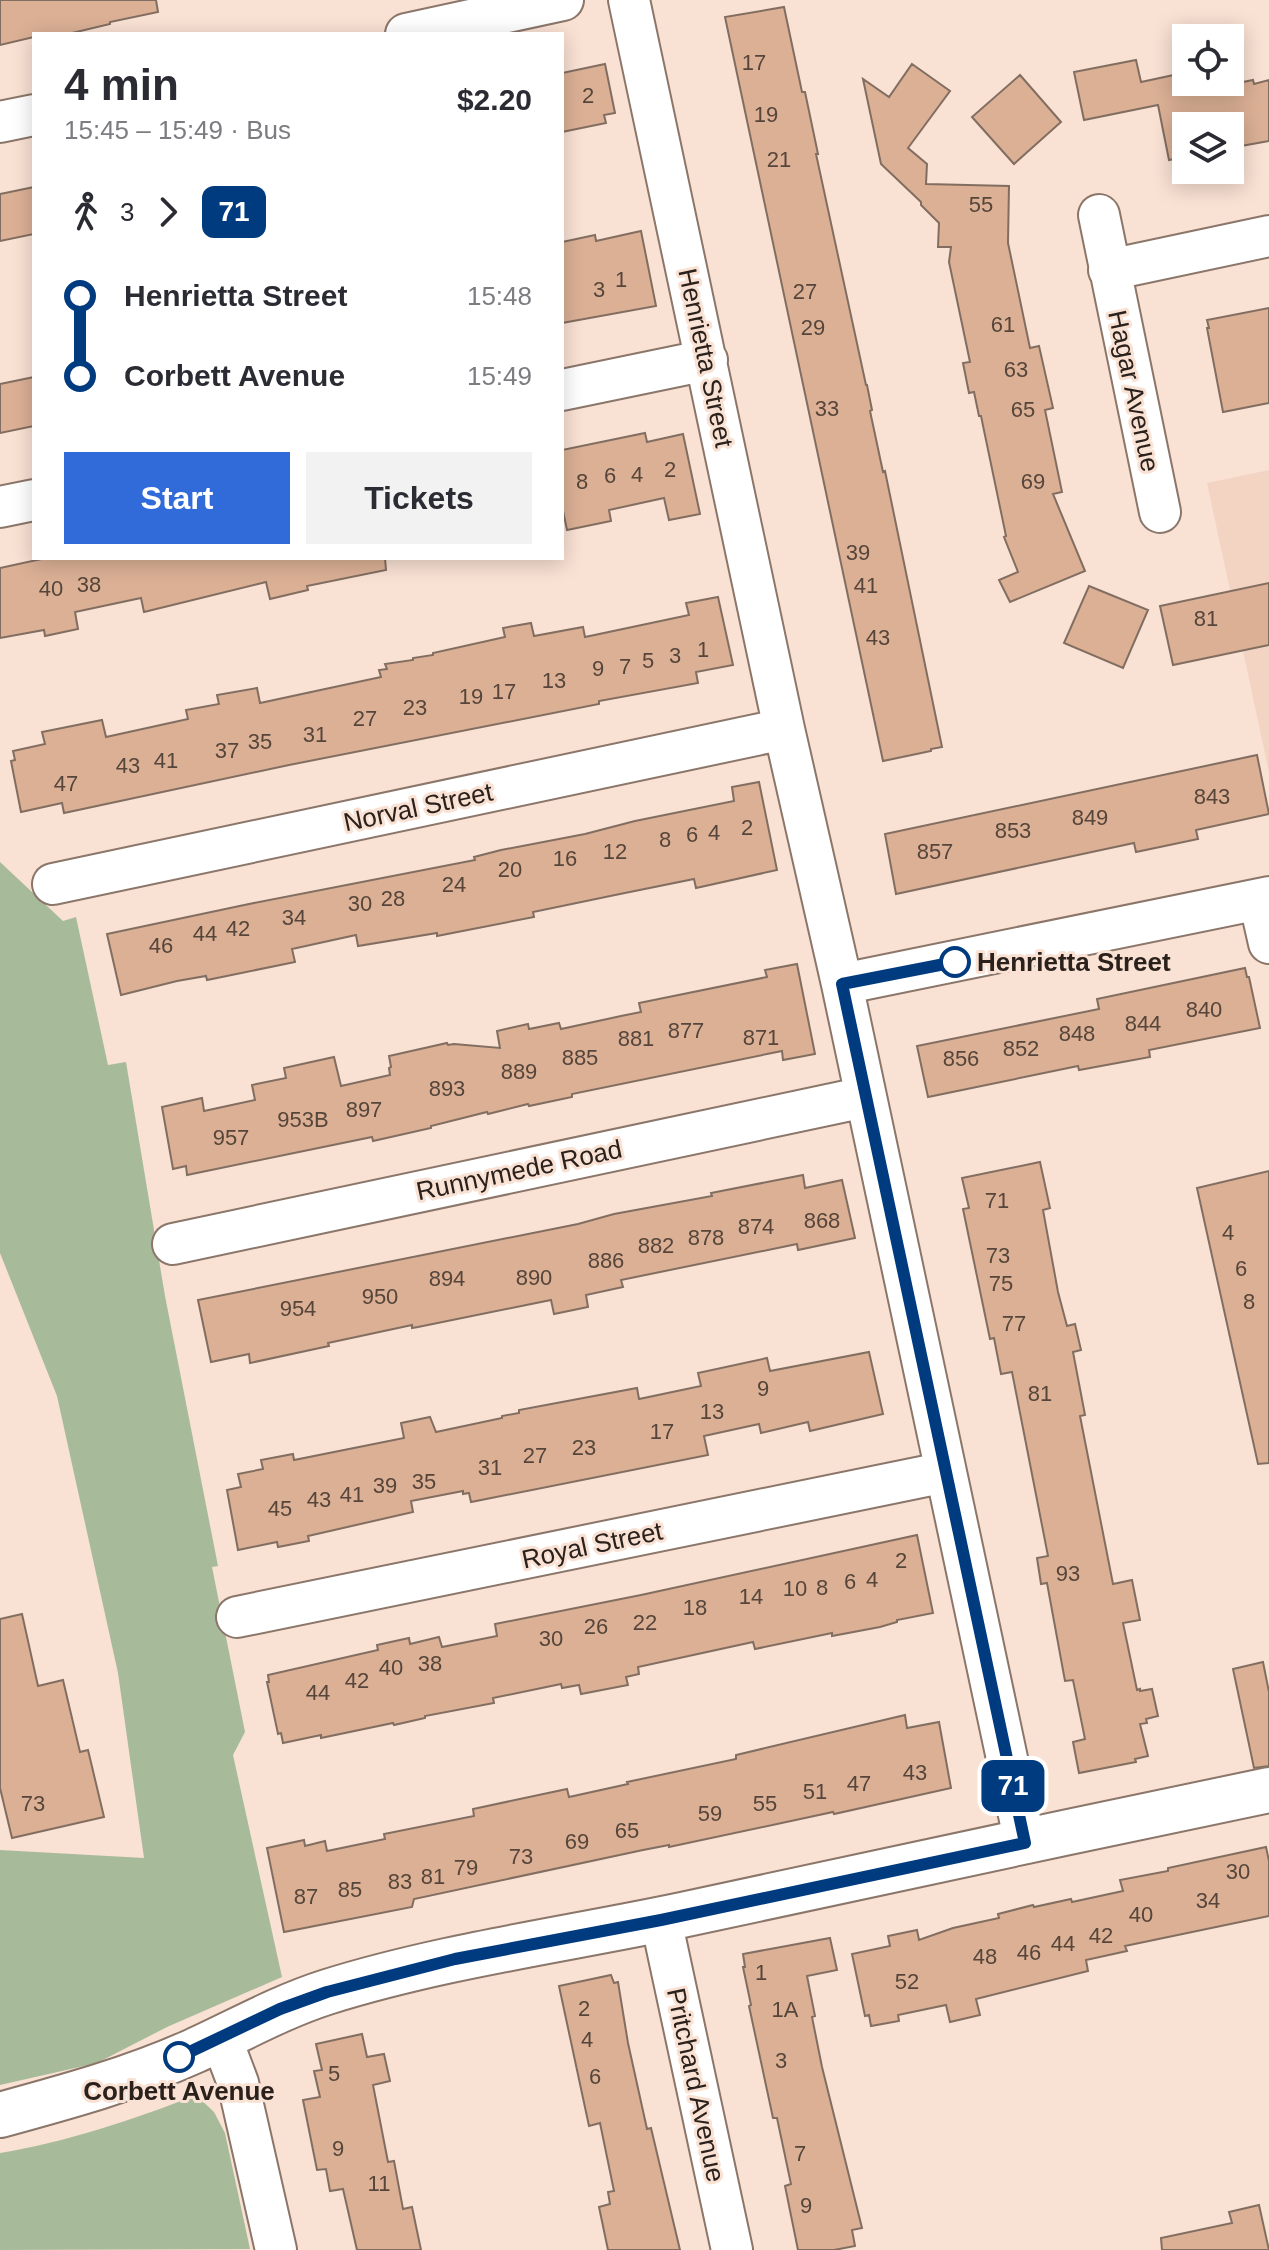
<!DOCTYPE html>
<meta charset="utf-8">
<style>
:root{--surface:#fff;--page:#f2f2f3;--text:#2b2b33;--muted:#7c7c81;--accent:#316bda}
body{margin:0;font-family:Arial,sans-serif;background:var(--page);color:var(--text);height:100vh;display:flex;flex-direction:column;font-size:30px;white-space:nowrap}
*{box-sizing:border-box;margin:0}
p{font-size:26px;color:var(--muted)}
.icon{flex:none;width:44px;height:44px;fill:none;stroke:currentColor;stroke-width:2;stroke-linecap:round;stroke-linejoin:round}
.map{position:relative;flex:1;overflow:hidden}
.side{position:absolute;left:32px;top:32px;width:532px;height:528px;display:flex;flex-direction:column;background:var(--surface);border-radius:0px;box-shadow:0 4px 20px #0003}
.side>*{flex:none}
.badge{padding:0 16px;border-radius:12px;font-size:28px;line-height:52px}
.buttons{position:absolute;left:1172px;top:24px;display:grid;gap:16px}
.buttons a{display:grid;place-items:center;width:72px;height:72px;border-radius:0px;background:var(--surface);box-shadow:0 4px 20px #0003;font-size:40px}
.map>.badge{position:absolute;translate:-50% -50%;box-shadow:0 0 0 4px #fff}
.legs{display:flex;align-items:center;gap:12px;height:88px;padding:0 32px;font-size:26px}
.legs p{margin-inline-start:auto}
.head{display:flex;align-items:center;justify-content:space-between;height:136px;padding:0 32px}
h1{font-size:44px;font-weight:600;line-height:60px}
.button{display:flex;gap:16px;margin-top:auto;padding:16px 32px}
.button a{flex:1;height:92px;border-radius:0px;background:var(--accent);color:#fff;font-size:32px;font-weight:600;line-height:92px;text-align:center}
.button a+a{background:var(--page);color:var(--text)}
ul{padding:0 32px;list-style:none}
li{display:flex;align-items:center;gap:28px;height:80px;font-size:30px}
li i{display:grid;place-items:center;width:12px;height:100%;margin:0 10px;background:currentColor}
li i::after{content:'';width:20px;height:20px;margin:-10px;border:6px solid;border-radius:50%;background:var(--surface)}
li p{margin-inline-start:auto}
li:first-child i{background:linear-gradient(#0000 50%,currentColor 0)}
li:last-child i{background:linear-gradient(currentColor 50%,#0000 0)}
.map>svg:first-child{display:block}
.built{fill:#f3d4c3}
.green{fill:#a7bb9b}
.building{fill:#dbb095;stroke:#826e61;stroke-width:2}
.lines{fill:none;stroke-linecap:round;stroke-linejoin:round}
.minor-casing{stroke:#8b766a;stroke-width:44}
.tertiary-casing{stroke:#8b766a;stroke-width:48}
.minor{stroke:#fff;stroke-width:40}
.tertiary{stroke:#fff;stroke-width:44}
.line-1-casing{stroke:#fff;stroke-width:18}
.line-1{stroke:#003b80;stroke-width:12}
.stop-1-dot{fill:#fff;stroke:#003b80;stroke-width:4}
.labels{text-anchor:middle;dominant-baseline:central;stroke-width:6;stroke-linejoin:round;paint-order:stroke}
.number-label{font-size:22px;fill:#56453a}
.street-label{font-size:26px;fill:#2a211c;stroke:#f9e1d3}
.stop-label{font-size:26px;font-weight:bold;fill:#2a211c;stroke:#f9e1d3;text-anchor:start}
</style>
<div class="map">
<svg width="1269" height="2250" viewBox="0 0 1269 2250">
<rect width="100%" height="100%" fill="#f9e1d3"/>
<path class="built" d="M1269,470V772L1207,483Z"/>
<path class="green" d="M0,862L63,921L76,917L108,1065L126,1062L165,1296L218,1566L212,1567L245,1732L233,1755L282,1977L167,2027L97,2063L0,2085V1850L144,1858L118,1673L57,1396L0,1253Z
M196,2095L214,2112L225,2133L250,2249L0,2250V2153C63,2143 136,2119 196,2095Z"/>
<path class="building" d="M0,0H156L158,12L110,22V24L68,34H34V37L0,45Z
M784,7L802,92H805L818,154H816L866,385H867L872,410L870,411L883,472L885,471L942,747L931,749V751L883,761L725,17Z
M1136,60L1141,82L1183,73L1184,82H1216L1218,87L1253,80L1254,84L1269,80V141L1230,148V126H1186V157L1169,160L1158,105L1084,120L1074,72Z
M605,64L615,113L604,115L606,123L562,132V73Z
M912,64L950,91L908,148L927,164L926,184L1009,186L1008,243L1030,348L1039,346L1053,408L1045,410L1062,492L1053,494L1085,571L1010,602L999,580L1018,572L1004,537L1006,536L981,416H979L974,392L969,393L963,363L970,362L949,262L951,247H938L939,223L921,205V202L881,164L863,79L889,97Z
M1020,75L1061,122L1014,164L972,117Z
M34,187V234L0,241V194Z
M641,231L656,306L562,323V242L595,235L596,241Z
M1269,308V403L1223,412L1207,328H1209L1207,320Z
M34,377V426L0,433V384Z
M645,433L647,442L683,434L700,514L669,520L664,498L609,510L611,521L567,530L562,506V450Z
M46,558H385L386,570L307,586L308,590L270,599L266,582L144,612L141,598L75,612L78,629L45,636L44,630L0,638V568Z
M1269,583V645L1173,665L1160,606Z
M1089,586L1148,610L1123,668L1064,643Z
M718,597L733,665L696,672L698,683L599,701V704L289,765L64,813L62,803L21,812L11,761L15,760L13,751L45,744L42,732L102,720L106,737L188,719L186,710L219,704L217,695L257,688L260,703L381,677L379,670L387,669L385,664L413,660V658L433,655V653L505,637L503,628L531,623L534,636L583,627L585,637L689,615L686,603Z
M1257,755L1269,814L1196,830L1198,839L1136,852L1134,843L896,894L885,834Z
M759,782L777,870L696,888L694,879L620,894L533,912L534,917L437,936V933L358,946L356,935L292,949L295,962L207,980L206,976L177,981L121,995L107,934L249,904L475,860L474,857L501,850L585,834L635,821L734,801L732,787Z
M797,964L815,1054L783,1060L782,1051L572,1094V1097L529,1106L528,1104L488,1114L487,1112L431,1126V1128L373,1141L372,1137L187,1175L186,1166L173,1169L162,1107L202,1098L204,1111L255,1100L252,1085L286,1078L284,1068L334,1057L341,1086L390,1075L389,1068L391,1067L389,1056L447,1043L448,1045L454,1044L500,1048L497,1031L528,1024L529,1029L559,1023L561,1029L621,1016L641,1012L639,1003L767,977L765,970Z
M1245,968L1247,977H1249L1260,1028L1149,1050L1150,1057L1079,1070L1078,1066L928,1097L917,1046L1099,1009L1097,999Z
M1040,1162L1050,1208L1043,1210L1058,1292L1067,1326L1075,1324L1081,1350L1073,1352L1085,1415L1080,1416L1113,1584L1132,1580L1140,1620L1123,1623L1137,1690L1140,1689V1691L1152,1689L1158,1716L1146,1719L1147,1723L1140,1724L1148,1756L1135,1759L1136,1762L1079,1773L1073,1742L1085,1739L1073,1680L1065,1681L1047,1583L1041,1584L1037,1558L1048,1556L1012,1372L1001,1374L994,1338L990,1339L963,1209L969,1208L962,1178Z
M1269,1171V1463L1258,1464L1197,1188Z
M803,1175L805,1188L842,1180L855,1238L798,1250L797,1244L621,1280L623,1287L586,1295L588,1307L554,1314L551,1300L418,1327L412,1328V1325L328,1343L329,1346L250,1363L249,1354L211,1362L198,1300L578,1224L614,1214L712,1196L711,1193Z
M869,1352L883,1414L810,1431L808,1422L761,1433L759,1424L704,1436L708,1455L471,1502L469,1493L463,1494V1491L411,1501L413,1512L308,1536L309,1541L278,1547L277,1542L238,1550L227,1490L241,1487L238,1474L263,1469L261,1460L293,1454L294,1460L404,1438L401,1423L430,1417L436,1432L502,1418V1416L519,1413V1410L637,1388L639,1399L701,1386L698,1373L767,1358L770,1371Z
M917,1535L933,1613L897,1620V1622L880,1627L832,1636V1633L755,1649L753,1642L638,1667L639,1674L626,1677L628,1685L581,1694L579,1685L562,1688L561,1684L493,1698L494,1703L425,1716V1718L394,1725L393,1723L321,1738V1735L283,1743L281,1733L278,1734L267,1682H269L268,1675L378,1650L377,1645L409,1638L410,1644L439,1637L442,1647L497,1636L495,1624L641,1595Z
M22,1614L38,1686L63,1680L80,1752L88,1750L104,1817L12,1838L0,1788V1619Z
M1263,1662L1269,1692V1766L1254,1768L1233,1669Z
M905,1715L907,1728L939,1722L951,1788L834,1814L833,1812L669,1847V1845L643,1850L414,1899L412,1907L284,1932L267,1848L304,1840L305,1846L325,1841L327,1851L385,1839L384,1834L474,1816L473,1809L567,1789L569,1797L628,1784L627,1782L736,1759V1755Z
M1266,1847L1269,1861V1916L1125,1946L1127,1951L1086,1960L1088,1971L976,1999L980,2015L950,2022L946,2005L898,2015L899,2021L871,2026L869,2015L865,2016L852,1954L890,1946L888,1936L917,1930L919,1940L953,1928L999,1918L998,1914L1033,1905L1034,1907L1071,1899L1072,1902L1123,1891L1120,1880L1168,1871V1868Z
M830,1938L837,1970L807,1976L815,2016L812,2017L822,2067L862,2228L852,2230L855,2246L834,2250H798L785,2186L791,2184L777,2118H773L749,2006L751,2005L743,1967H745L743,1954Z
M611,1975L614,1983L618,1982L628,2043L647,2129L651,2128L680,2250H608L599,2207L610,2204L608,2192L614,2191L600,2123L589,2126L559,1986Z
M362,2034L367,2057L384,2054L390,2081L373,2085L388,2162L394,2161L403,2209L412,2207L421,2250H357L343,2189L330,2191L326,2169L317,2170L303,2100L320,2097L314,2071L322,2070L316,2044Z
M1259,2205L1269,2250H1162L1161,2238L1232,2223L1229,2212Z"/>
<g class="lines">
<g class="minor-casing">
<path id="minor" d="M629,0L784,729L842,984L1025,1843
M406,34L563,0
M0,122L34,115
M1099,215L1160,512
M1109,270L1269,236
M562,390L707,360
M0,507L34,500
M53,884L784,729
M1259,899L1269,943
M842,984L1269,897
M173,1244L865,1097
M237,1617L946,1472
M661,1920L732,2250
M221,2038L238,2083L276,2250"/>
</g>
<g class="tertiary-casing">
<path id="tertiary" d="M0,2115C66,2097 132,2079 194,2051C238,2031 280,2007 327,1992C442,1956 563,1940 682,1915C877,1874 1073,1830 1269,1790"/>
</g>
<use href="#minor" class="minor"/>
<use href="#tertiary" class="tertiary"/>
</g>
<g class="lines">
<g class="line-1-casing">
<path id="line-1" d="M179,2057L280,2009L327,1992L455,1959L661,1920L1025,1843L842,984L955,962"/>
</g>
<use href="#line-1" class="line-1"/>
</g>
<g class="stop-1-dot">
<circle cx="955" cy="962" r="14"/>
<circle cx="179" cy="2057" r="14"/>
</g>
<g class="labels">
<g class="number-label">
<text x="754" y="62">17</text>
<text x="588" y="95">2</text>
<text x="766" y="114">19</text>
<text x="779" y="159">21</text>
<text x="981" y="204">55</text>
<text x="621" y="279">1</text>
<text x="599" y="289">3</text>
<text x="805" y="291">27</text>
<text x="1003" y="324">61</text>
<text x="813" y="327">29</text>
<text x="1016" y="369">63</text>
<text x="827" y="408">33</text>
<text x="1023" y="409">65</text>
<text x="670" y="469">2</text>
<text x="637" y="474">4</text>
<text x="610" y="475">6</text>
<text x="582" y="481">8</text>
<text x="1033" y="481">69</text>
<text x="858" y="552">39</text>
<text x="89" y="584">38</text>
<text x="866" y="585">41</text>
<text x="51" y="588">40</text>
<text x="1206" y="618">81</text>
<text x="878" y="637">43</text>
<text x="703" y="649">1</text>
<text x="675" y="655">3</text>
<text x="648" y="660">5</text>
<text x="625" y="666">7</text>
<text x="598" y="668">9</text>
<text x="554" y="680">13</text>
<text x="504" y="691">17</text>
<text x="471" y="696">19</text>
<text x="415" y="707">23</text>
<text x="365" y="718">27</text>
<text x="315" y="734">31</text>
<text x="260" y="741">35</text>
<text x="227" y="750">37</text>
<text x="166" y="760">41</text>
<text x="128" y="765">43</text>
<text x="66" y="783">47</text>
<text x="1212" y="796">843</text>
<text x="1090" y="817">849</text>
<text x="747" y="827">2</text>
<text x="1013" y="830">853</text>
<text x="714" y="832">4</text>
<text x="692" y="834">6</text>
<text x="665" y="839">8</text>
<text x="615" y="851">12</text>
<text x="935" y="851">857</text>
<text x="565" y="858">16</text>
<text x="510" y="869">20</text>
<text x="454" y="884">24</text>
<text x="393" y="898">28</text>
<text x="360" y="903">30</text>
<text x="294" y="917">34</text>
<text x="238" y="928">42</text>
<text x="205" y="933">44</text>
<text x="161" y="945">46</text>
<text x="1204" y="1009">840</text>
<text x="1143" y="1023">844</text>
<text x="686" y="1030">877</text>
<text x="1077" y="1033">848</text>
<text x="761" y="1037">871</text>
<text x="636" y="1038">881</text>
<text x="1021" y="1048">852</text>
<text x="580" y="1057">885</text>
<text x="961" y="1058">856</text>
<text x="519" y="1071">889</text>
<text x="447" y="1088">893</text>
<text x="364" y="1109">897</text>
<text x="303" y="1119">953B</text>
<text x="231" y="1137">957</text>
<text x="997" y="1200">71</text>
<text x="822" y="1220">868</text>
<text x="756" y="1226">874</text>
<text x="1228" y="1232">4</text>
<text x="706" y="1237">878</text>
<text x="656" y="1245">882</text>
<text x="998" y="1255">73</text>
<text x="606" y="1260">886</text>
<text x="1241" y="1268">6</text>
<text x="534" y="1277">890</text>
<text x="447" y="1278">894</text>
<text x="1001" y="1283">75</text>
<text x="380" y="1296">950</text>
<text x="1249" y="1301">8</text>
<text x="298" y="1308">954</text>
<text x="1014" y="1323">77</text>
<text x="763" y="1388">9</text>
<text x="1040" y="1393">81</text>
<text x="712" y="1411">13</text>
<text x="662" y="1431">17</text>
<text x="584" y="1447">23</text>
<text x="535" y="1455">27</text>
<text x="490" y="1467">31</text>
<text x="424" y="1481">35</text>
<text x="385" y="1485">39</text>
<text x="352" y="1494">41</text>
<text x="319" y="1499">43</text>
<text x="280" y="1508">45</text>
<text x="901" y="1560">2</text>
<text x="1068" y="1573">93</text>
<text x="872" y="1579">4</text>
<text x="850" y="1581">6</text>
<text x="822" y="1587">8</text>
<text x="795" y="1588">10</text>
<text x="751" y="1596">14</text>
<text x="695" y="1607">18</text>
<text x="645" y="1622">22</text>
<text x="596" y="1626">26</text>
<text x="551" y="1638">30</text>
<text x="430" y="1663">38</text>
<text x="391" y="1667">40</text>
<text x="357" y="1680">42</text>
<text x="318" y="1692">44</text>
<text x="915" y="1772">43</text>
<text x="859" y="1783">47</text>
<text x="815" y="1791">51</text>
<text x="33" y="1803">73</text>
<text x="765" y="1803">55</text>
<text x="710" y="1813">59</text>
<text x="627" y="1830">65</text>
<text x="577" y="1841">69</text>
<text x="521" y="1856">73</text>
<text x="466" y="1867">79</text>
<text x="1238" y="1871">30</text>
<text x="433" y="1876">81</text>
<text x="400" y="1881">83</text>
<text x="350" y="1889">85</text>
<text x="306" y="1896">87</text>
<text x="1208" y="1900">34</text>
<text x="1141" y="1914">40</text>
<text x="1101" y="1935">42</text>
<text x="1063" y="1943">44</text>
<text x="1029" y="1952">46</text>
<text x="985" y="1956">48</text>
<text x="761" y="1972">1</text>
<text x="907" y="1981">52</text>
<text x="584" y="2008">2</text>
<text x="785" y="2009">1A</text>
<text x="587" y="2039">4</text>
<text x="781" y="2060">3</text>
<text x="334" y="2073">5</text>
<text x="595" y="2076">6</text>
<text x="338" y="2148">9</text>
<text x="800" y="2153">7</text>
<text x="379" y="2183">11</text>
<text x="806" y="2205">9</text>
</g>
<g class="street-label">
<text transform="translate(706 358) rotate(78)">Henrietta Street</text>
<text transform="translate(1134 391) rotate(78)">Hagar Avenue</text>
<text transform="translate(418 807) rotate(-12)">Norval Street</text>
<text transform="translate(519 1170) rotate(-12)">Runnymede Road</text>
<text transform="translate(592 1545) rotate(-12)">Royal Street</text>
<text transform="translate(696 2085) rotate(78)">Pritchard Avenue</text>
</g>
<g class="stop-label">
<text x="977" y="962">Henrietta Street</text>
<text x="179" y="2091" text-anchor="middle">Corbett Avenue</text>
</g>
</g>
</svg>
<div class="buttons">
<a><svg class="icon" aria-label="locate" viewBox="0 0 24 24"><circle cx="12" cy="12" r="6"/><path d="M12 2v4M12 18v4M2 12h4M18 12h4"/></svg></a>
<a><svg class="icon" aria-label="layers" viewBox="0 0 24 24"><path d="M12 4l9 5-9 5-9-5zM3 14l9 5 9-5"/></svg></a>
</div>
<b class="badge" style="left:1013px;top:1786px;background:#003b80;color:#fff">71</b>
<section class="side">
<div class="head"><div><h1>4 min</h1><p>15:45 – 15:49 · Bus</p></div><b>$2.20</b></div>
<div class="legs"><svg class="icon" aria-label="walk" viewBox="0 0 24 24"><circle cx="13" cy="4" r="2"/><path d="M13 8l-2 6 4 7M11 14l-3 7M7 12l3-4h3l4 4"/></svg>3<svg class="icon" aria-label="forward" viewBox="0 0 24 24"><path d="M9 5l7 7-7 7"/></svg><b class="badge" style="background:#003b80;color:#fff">71</b></div>
<ul>
<li><i style="color:#003b80"></i><b>Henrietta Street</b><p>15:48</p></li>
<li><i style="color:#003b80"></i><b>Corbett Avenue</b><p>15:49</p></li>
</ul>
<div class="button"><a>Start</a><a>Tickets</a></div>
</section>
</div>
